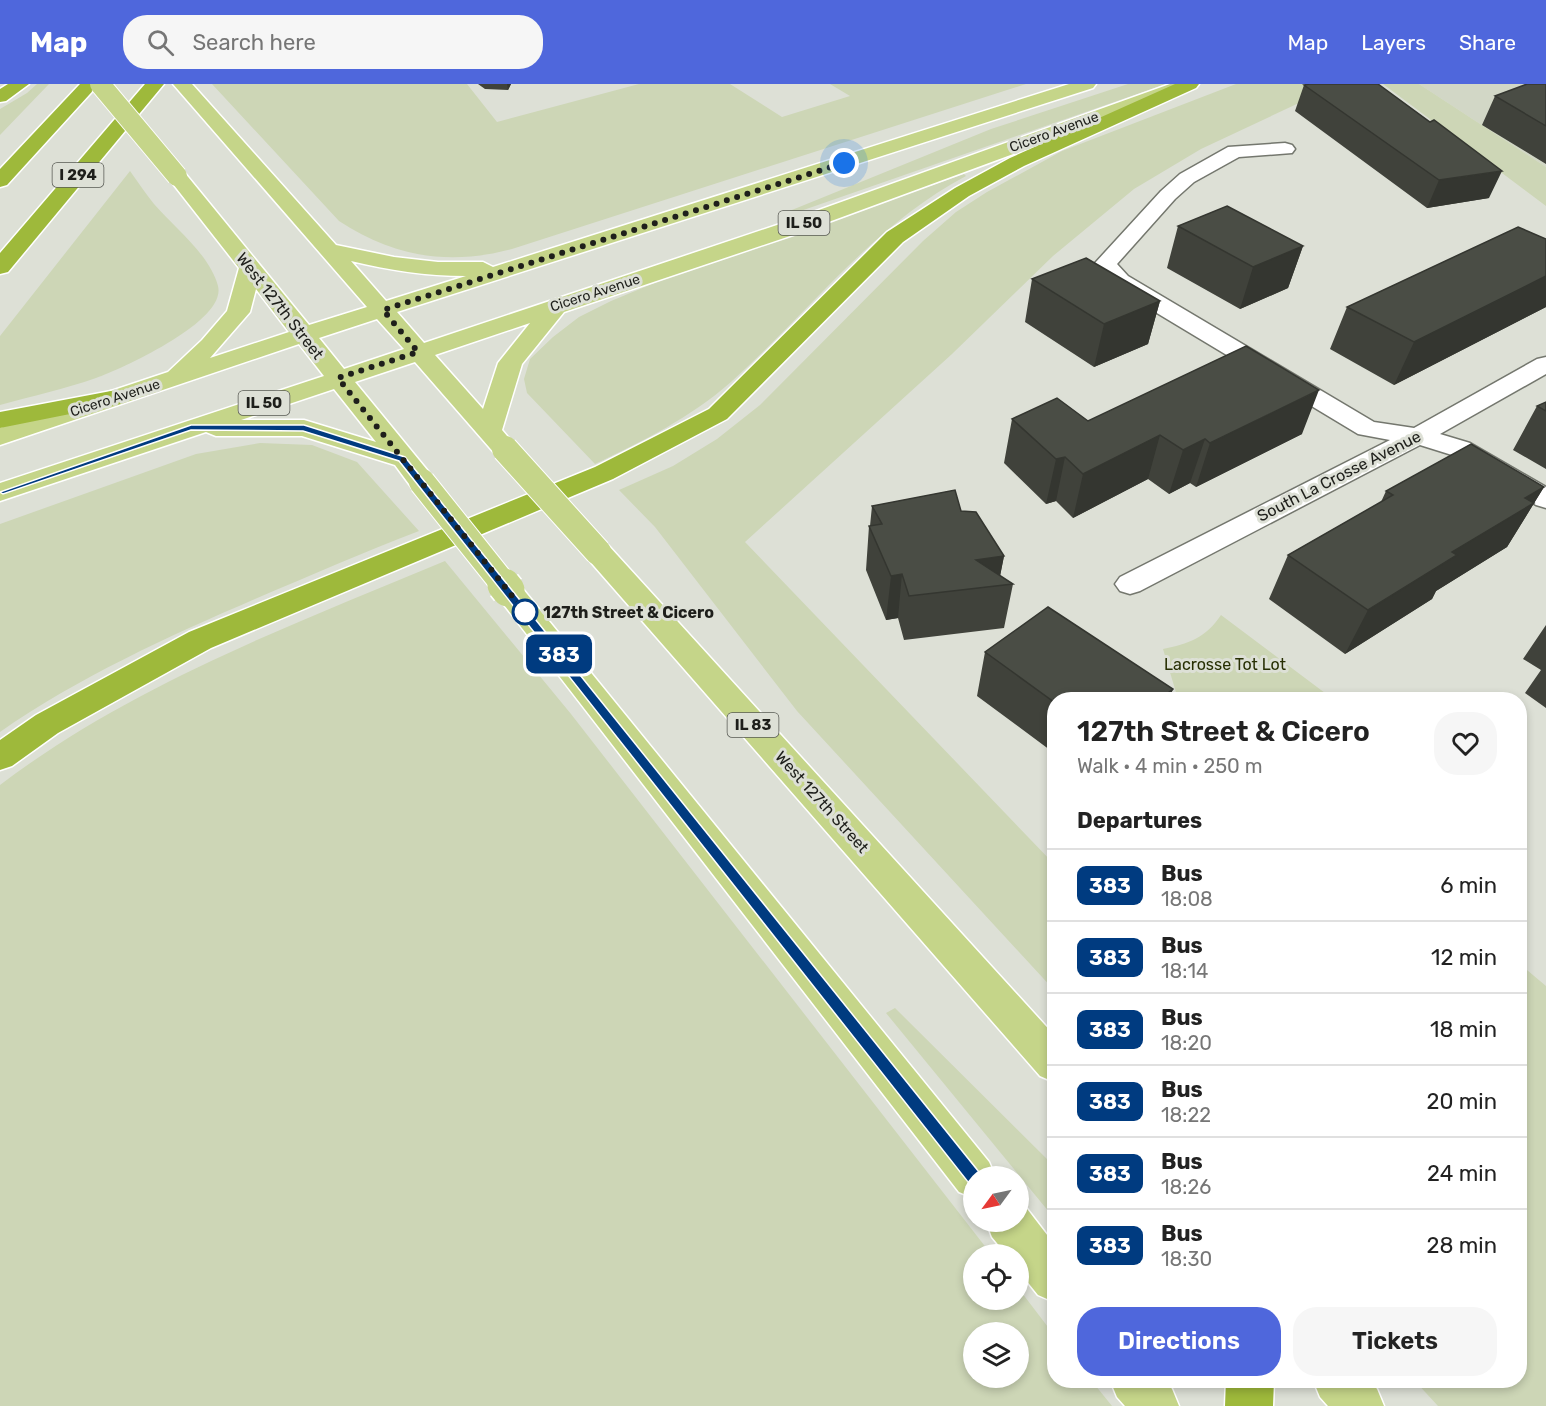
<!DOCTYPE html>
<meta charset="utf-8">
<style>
:root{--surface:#fff;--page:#f6f6f6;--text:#222;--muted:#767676;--line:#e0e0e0;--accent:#4f67dc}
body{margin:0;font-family:Rubik,sans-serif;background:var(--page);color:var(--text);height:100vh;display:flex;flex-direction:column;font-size:22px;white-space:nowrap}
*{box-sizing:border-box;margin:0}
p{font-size:20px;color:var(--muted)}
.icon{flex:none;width:33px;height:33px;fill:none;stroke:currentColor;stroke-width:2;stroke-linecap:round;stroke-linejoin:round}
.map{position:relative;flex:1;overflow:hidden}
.side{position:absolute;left:1047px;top:608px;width:480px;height:696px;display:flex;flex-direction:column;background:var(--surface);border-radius:24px;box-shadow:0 3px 9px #0003}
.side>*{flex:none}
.badge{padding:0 12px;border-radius:9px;font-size:21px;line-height:39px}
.needle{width:39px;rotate:237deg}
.buttons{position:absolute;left:963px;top:1082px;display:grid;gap:12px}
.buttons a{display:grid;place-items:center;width:66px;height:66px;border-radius:50%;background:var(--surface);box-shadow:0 3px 9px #0003;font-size:30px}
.you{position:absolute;width:30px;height:30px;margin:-15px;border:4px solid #fff;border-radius:50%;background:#1a73e8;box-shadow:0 0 0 9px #1a73e833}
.map>.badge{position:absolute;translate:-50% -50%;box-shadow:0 0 0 3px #fff}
h2{padding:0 30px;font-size:22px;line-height:54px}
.round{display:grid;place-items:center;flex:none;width:63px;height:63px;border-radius:24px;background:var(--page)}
.summary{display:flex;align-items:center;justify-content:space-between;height:102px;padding:0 30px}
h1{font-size:28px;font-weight:600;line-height:45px}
.action{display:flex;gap:12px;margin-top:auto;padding:12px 30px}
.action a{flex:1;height:69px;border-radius:24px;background:var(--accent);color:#fff;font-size:24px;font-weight:600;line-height:69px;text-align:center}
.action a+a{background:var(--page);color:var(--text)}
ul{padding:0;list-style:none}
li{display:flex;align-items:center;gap:18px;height:72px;padding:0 30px;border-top:2px solid var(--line)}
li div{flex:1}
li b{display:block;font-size:22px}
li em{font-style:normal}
li .badge{min-width:66px;font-weight:700;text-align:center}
header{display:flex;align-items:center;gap:36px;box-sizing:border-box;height:84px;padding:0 30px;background:var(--accent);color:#fff}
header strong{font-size:28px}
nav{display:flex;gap:33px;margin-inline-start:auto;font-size:21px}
.search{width:420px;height:54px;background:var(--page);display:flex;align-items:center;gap:15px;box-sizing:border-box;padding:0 21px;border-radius:24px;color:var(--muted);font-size:22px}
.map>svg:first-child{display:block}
.built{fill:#d2d7c6}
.green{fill:#cdd6b6;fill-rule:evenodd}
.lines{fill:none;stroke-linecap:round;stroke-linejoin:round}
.street-casing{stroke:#74776e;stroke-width:3}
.primary-casing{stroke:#fff;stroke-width:3}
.highway-casing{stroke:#fff;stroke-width:3}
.street{fill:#fff;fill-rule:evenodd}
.primary{fill:#c5d589;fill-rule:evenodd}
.highway{fill:#9eb93b;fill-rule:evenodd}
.primary-bridge-far2-casing{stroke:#fff;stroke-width:22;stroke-linecap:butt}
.primary-bridge-far1-casing{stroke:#fff;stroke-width:28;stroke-linecap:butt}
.primary-bridge-casing{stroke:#fff;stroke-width:36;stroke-linecap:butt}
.primary-bridge-far2{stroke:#c5d589;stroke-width:20}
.primary-bridge-far1{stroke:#c5d589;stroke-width:26}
.primary-bridge{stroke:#c5d589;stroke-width:33}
.wall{fill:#40423b}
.shaded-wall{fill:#343630}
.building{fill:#4a4d45;stroke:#343630;stroke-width:1.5}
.line{fill:#003b80;stroke:#fff;stroke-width:1.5}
.walk{stroke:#1e1f1b;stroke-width:6;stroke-dasharray:0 10.8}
.stop-dot{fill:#fff;stroke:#003b80;stroke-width:3}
.labels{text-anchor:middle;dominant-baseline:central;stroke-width:6;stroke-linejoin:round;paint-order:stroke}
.far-street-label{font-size:14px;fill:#1e1f1b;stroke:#dde0d6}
.shield{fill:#dde0d6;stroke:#575953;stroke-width:1.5}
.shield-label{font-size:15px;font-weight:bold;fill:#1e1f1b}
.street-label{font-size:16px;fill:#1e1f1b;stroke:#dde0d6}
.stop-label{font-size:16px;font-weight:bold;fill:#1e1f1b;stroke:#dde0d6;text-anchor:start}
.park-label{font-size:16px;fill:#272f03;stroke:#dde0d6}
</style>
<header>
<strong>Map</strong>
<div class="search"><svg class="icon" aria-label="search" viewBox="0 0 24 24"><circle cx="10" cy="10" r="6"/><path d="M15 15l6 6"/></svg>Search here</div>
<nav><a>Map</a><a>Layers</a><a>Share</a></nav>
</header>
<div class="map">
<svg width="1546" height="1322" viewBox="0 0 1546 1322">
<rect width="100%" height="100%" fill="#dde0d6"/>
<path class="built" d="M1419,0H1546V83Z"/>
<path class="green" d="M37,0H49L0,51V25L27,9Z
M212,0H467L497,38L639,0H730L782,33L850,12L830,0H1026L512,165C449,182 394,173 339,137Z
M1128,0H1166L792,130L787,128L991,45Z
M1236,0H1361L1299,19L1201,65L1134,105L1053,172L952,270L745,458L1054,780V906L797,627L655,443L619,406L673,382L717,355L760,321L923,157L956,128L987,108L1062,67Z
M1383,0H1419L1546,83V122Z
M130,87C138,98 146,110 154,120C175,144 210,171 218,202C227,237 123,284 96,294C65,305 32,312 0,321V252Z
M964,90L966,92C873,141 808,229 731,298C690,334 643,357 595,380L527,309L524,295L530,275L553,253L579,233L611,217L664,195Z
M260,359L312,361L357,378L419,447C364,468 309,492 255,515C167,553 79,593 0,648V440L196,370Z
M445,477L571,630L991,1170H974V1215H1018L1019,1205L1054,1251V1296H1091L1112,1322H0V701C133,600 292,541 445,477ZM974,1248H1018V1293H974Z
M1221,531L1333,615H1178L1163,565C1188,560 1206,554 1221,531Z
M1520,880L1546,902V1322H1438L1414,1296H1520Z
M895,924L1054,1082V1134L886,929Z"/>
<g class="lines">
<g class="street-casing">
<path id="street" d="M1285,59L1292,61L1295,65L1292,69L1239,73L1194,98L1175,115L1117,180L1128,192L1374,338L1414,344L1537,275L1546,273V290L1440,350L1470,359L1546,403V424L1536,421L1452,371L1420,361L1140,507L1130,510L1120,507L1115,500L1120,493L1390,356L1358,350L1112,202L1101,192L1095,179L1161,107L1180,90L1228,63Z"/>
</g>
<g class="primary-casing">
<path id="primary" d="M173,0H192L336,161L394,173L438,178H483L493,183L1069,0H1096L1093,4L397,228L424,259L780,140L1170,0H1196L1193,4L796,150L564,228L522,280L502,346L518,365L514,371L505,373L496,371L415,278L355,298L432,392L436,398L432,404L422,406L412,404L395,381L302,352H216L206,348L0,417V399L324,292L299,260L0,361V344L168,288L202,256L227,227L239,184L170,96L167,92L170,88H184L309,241L367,223ZM351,177C389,186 426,192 466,192L386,217ZM256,205L289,248L210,274L250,228ZM377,235L404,265L344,285L319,254ZM530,239L498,279L483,325L435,271ZM334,305L376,358L304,336H241Z
M598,459L608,461L1054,951V998L1040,992L588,475L584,468L588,461Z
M508,496L518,499L989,1078L995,1092H974V1114L959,1108L498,513L493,506L498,499Z
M1018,1119L1024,1121L1054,1160V1218L1038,1211L1018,1186V1170H1006L992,1153L986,1137H1018Z
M1110,1296H1165L1172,1305L1179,1322H1125L1117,1313Z
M1313,1296H1369L1377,1305L1384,1322H1328L1320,1313Z"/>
</g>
<g class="highway-casing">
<path id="highway" d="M8,0H29L6,17L0,18V5Z
M80,0H99L7,101L0,103V85Z
M145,0H164L8,188L0,190V169Z
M1175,0H1199L1196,4L1024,82L969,112L903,158L727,335L613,395L211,564L58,649L12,682L0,686V656L36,631L189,548L595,383L709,325L887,148L955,104L1010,74Z
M111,307L120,310L124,315L120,320L0,344V328Z
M1226,1296H1274L1273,1322H1225Z"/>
</g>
<use href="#street" class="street"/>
<use href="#primary" class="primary"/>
<use href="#highway" class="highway"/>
<g class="primary-bridge-far2-casing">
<path id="primary-bridge-far2" d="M100,0L177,92"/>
</g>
<g class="primary-bridge-far1-casing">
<path id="primary-bridge-far1" d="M505,365L598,468
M422,398L505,502"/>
</g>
<g class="primary-bridge-casing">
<path id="primary-bridge" d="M504,501L508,506"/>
</g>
<use href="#primary-bridge-far2" class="primary-bridge-far2"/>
<use href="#primary-bridge-far1" class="primary-bridge-far1"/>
<use href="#primary-bridge" class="primary-bridge"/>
</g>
<path class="wall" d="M478,0H511L508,6L485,5Z
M1546,0V80L1482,41L1495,12Z
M1304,1L1489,114L1427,124L1295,27Z
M1178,142L1303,162L1288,204L1240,225L1167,184Z
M1546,155V223L1394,301L1330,265L1347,223Z
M1032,195L1160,217L1148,260L1094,283L1025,238Z
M1546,318V385L1513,366L1537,322Z
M1012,335L1088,337L1302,350L1196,403L1190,399L1169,410L1148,395L1073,434L1056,417L1046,420L1004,379Z
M1544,403L1507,463L1436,507L1432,515L1345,570L1269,515L1288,471L1381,418L1386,407Z
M872,422L961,427L1004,472L1000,492L1013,500L1004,544L904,556L898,534L886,536L866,486L869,442H870Z
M1546,541V624L1525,609L1541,586L1523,575Z
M985,568L1173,605L1169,615H1054V669L977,612Z"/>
<path class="shaded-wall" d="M507,0H511L508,6Z
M1502,87L1489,114L1427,124L1439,96Z
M1303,162L1288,204L1240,225L1253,183Z
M1546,192V223L1394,301L1414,258Z
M1160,217L1148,260L1094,283L1104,240Z
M1319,306L1302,350L1196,403L1210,359Z
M1160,351L1148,395L1073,434L1083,390Z
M1205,355L1190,399L1169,410L1183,366Z
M1065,373L1056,417L1046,420L1056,375Z
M1544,403L1507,463L1436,507L1432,515L1345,570L1368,526L1452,468L1525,414Z
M1004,472L998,502L976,476Z
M902,490L898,534L886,536L891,492Z
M1173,605L1169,615H1160Z"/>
<path class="building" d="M1310,0H1378L1430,38L1434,36L1502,87L1439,96L1304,1Z
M1527,0H1546V42L1495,12Z
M1227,122L1303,162L1253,183L1178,142Z
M1518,143L1546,155V192L1414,258L1347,223Z
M1086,174L1160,217L1104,240L1032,195Z
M1246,262L1319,306L1210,359L1205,355L1183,366L1160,351L1083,390L1065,373L1056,375L1012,335L1057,314L1088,337Z
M1546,318V327L1537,322Z
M1471,360L1544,403L1525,414L1534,419L1452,468L1457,471L1368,526L1288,471L1393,411L1386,407Z
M955,406L961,427L976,428L1004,472L976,476L1013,500L909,512L902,490L891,492L869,442L882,440L872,422Z
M1048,523L1173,605L1160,615H1054V618L985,568Z"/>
<path class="line" d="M191,341H304L405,373L979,1088L981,1093L979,1098L974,1101L968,1098L399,377L303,347L191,346L3,410L0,408Z"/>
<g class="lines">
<path class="walk" d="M525,528L338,294L418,268L383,226L844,79"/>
</g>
<circle class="stop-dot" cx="525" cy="528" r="12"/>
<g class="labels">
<g class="far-street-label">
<text transform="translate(1054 48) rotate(-20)">Cicero Avenue</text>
<text transform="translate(595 209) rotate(-18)">Cicero Avenue</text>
<text transform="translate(115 314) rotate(-18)">Cicero Avenue</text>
</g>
<g class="shield">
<rect x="52.5" y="79" width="51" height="24" rx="4.5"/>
<rect x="778.5" y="127" width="51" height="24" rx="4.5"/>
<rect x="238.5" y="307" width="51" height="24" rx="4.5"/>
<rect x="727.5" y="629" width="51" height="24" rx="4.5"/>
</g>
<g class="shield-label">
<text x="78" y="91">I 294</text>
<text x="804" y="139">IL 50</text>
<text x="264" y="319">IL 50</text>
<text x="753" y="641">IL 83</text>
</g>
<g class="street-label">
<text transform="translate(280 222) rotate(52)">West 127th Street</text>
<text transform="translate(1339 392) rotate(-27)">South La Crosse Avenue</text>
<text transform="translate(822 718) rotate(48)">West 127th Street</text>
</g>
<g class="stop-label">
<text x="543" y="528">127th Street &amp; Cicero</text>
</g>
<g class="park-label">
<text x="1225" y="580">Lacrosse Tot Lot</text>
</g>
</g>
</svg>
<div class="buttons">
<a><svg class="needle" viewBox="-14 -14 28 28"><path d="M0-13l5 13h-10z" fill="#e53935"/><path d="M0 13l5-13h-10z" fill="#767676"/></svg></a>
<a><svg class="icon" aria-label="locate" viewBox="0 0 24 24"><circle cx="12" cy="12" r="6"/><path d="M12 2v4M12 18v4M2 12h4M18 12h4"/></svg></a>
<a><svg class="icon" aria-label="layers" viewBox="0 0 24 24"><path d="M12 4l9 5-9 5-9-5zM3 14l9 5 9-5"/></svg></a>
</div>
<div class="you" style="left:844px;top:79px"></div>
<b class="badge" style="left:559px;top:570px;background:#003b80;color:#fff">383</b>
<section class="side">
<div class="summary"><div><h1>127th Street &amp; Cicero</h1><p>Walk · 4 min · 250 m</p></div><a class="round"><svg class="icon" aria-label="heart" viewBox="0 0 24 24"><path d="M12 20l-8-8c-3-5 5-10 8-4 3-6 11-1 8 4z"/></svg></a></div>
<h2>Departures</h2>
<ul>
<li><span class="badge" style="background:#003b80;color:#fff">383</span><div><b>Bus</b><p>18:08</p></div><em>6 min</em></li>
<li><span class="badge" style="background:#003b80;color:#fff">383</span><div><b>Bus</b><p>18:14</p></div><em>12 min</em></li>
<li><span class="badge" style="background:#003b80;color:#fff">383</span><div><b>Bus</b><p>18:20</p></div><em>18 min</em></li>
<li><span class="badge" style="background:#003b80;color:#fff">383</span><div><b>Bus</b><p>18:22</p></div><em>20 min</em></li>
<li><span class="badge" style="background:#003b80;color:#fff">383</span><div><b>Bus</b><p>18:26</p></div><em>24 min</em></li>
<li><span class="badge" style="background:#003b80;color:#fff">383</span><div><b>Bus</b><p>18:30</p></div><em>28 min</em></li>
</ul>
<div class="action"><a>Directions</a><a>Tickets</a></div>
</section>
</div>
